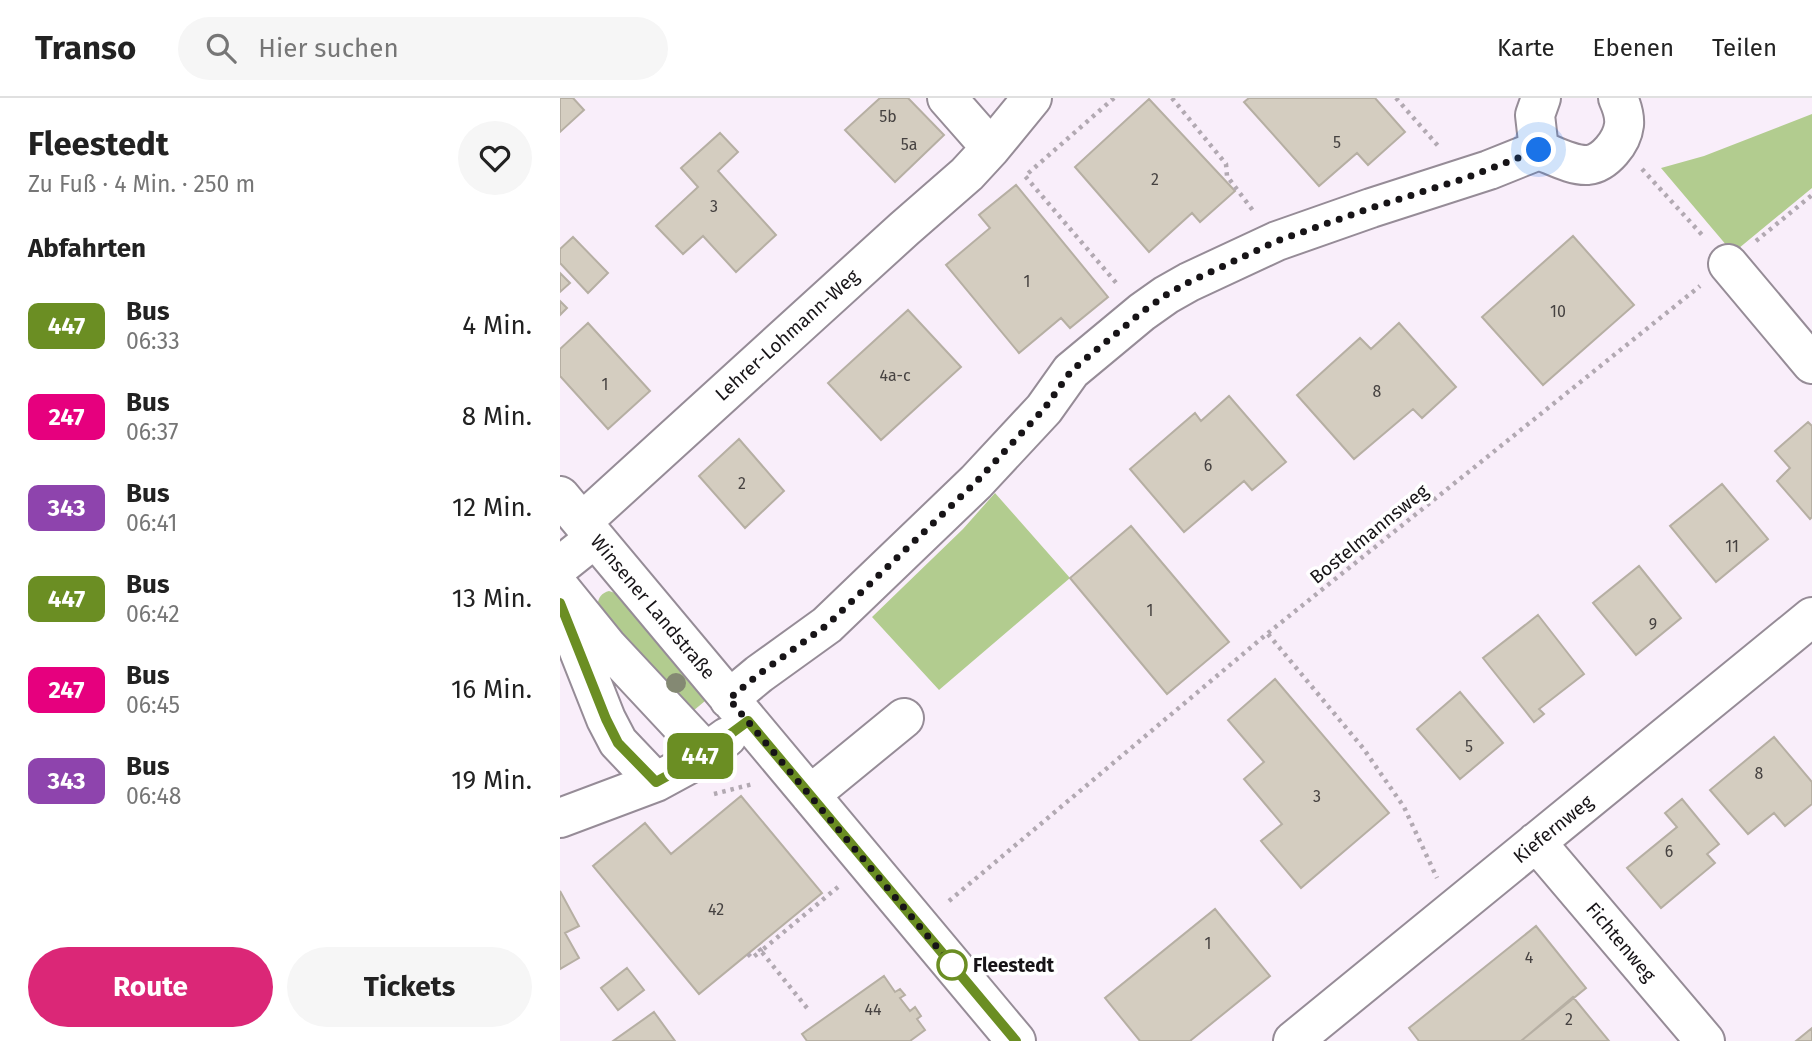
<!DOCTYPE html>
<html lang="de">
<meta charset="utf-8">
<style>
:root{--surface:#fff;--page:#f6f6f6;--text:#222;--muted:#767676;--line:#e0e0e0;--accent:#db2777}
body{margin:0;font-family:"Fira Sans",sans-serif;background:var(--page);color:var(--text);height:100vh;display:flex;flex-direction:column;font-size:26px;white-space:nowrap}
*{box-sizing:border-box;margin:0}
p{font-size:23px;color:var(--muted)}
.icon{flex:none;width:38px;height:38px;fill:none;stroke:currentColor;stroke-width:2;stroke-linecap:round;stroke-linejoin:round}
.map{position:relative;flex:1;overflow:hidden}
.side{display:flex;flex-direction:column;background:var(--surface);width:560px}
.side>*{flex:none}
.badge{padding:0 14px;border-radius:10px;font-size:24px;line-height:46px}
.you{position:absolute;width:35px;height:35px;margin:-18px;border:5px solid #fff;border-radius:50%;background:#1a73e8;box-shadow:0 0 0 10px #1a73e833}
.map>.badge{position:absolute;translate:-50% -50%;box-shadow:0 0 0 4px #fff}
h2{padding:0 28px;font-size:26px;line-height:63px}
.round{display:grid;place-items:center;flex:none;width:74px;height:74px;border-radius:37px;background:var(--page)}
.overview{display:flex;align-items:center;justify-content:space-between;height:119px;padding:0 28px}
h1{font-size:33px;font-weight:700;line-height:52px}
.button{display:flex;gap:14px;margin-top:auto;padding:14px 28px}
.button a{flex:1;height:80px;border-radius:42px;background:var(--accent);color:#fff;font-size:28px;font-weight:700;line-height:80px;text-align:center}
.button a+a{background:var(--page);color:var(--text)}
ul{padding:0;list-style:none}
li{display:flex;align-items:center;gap:21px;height:91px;padding:0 28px}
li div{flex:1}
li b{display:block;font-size:26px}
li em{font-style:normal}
li .badge{min-width:77px;font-weight:700;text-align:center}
header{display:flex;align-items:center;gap:42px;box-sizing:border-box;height:98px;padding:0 35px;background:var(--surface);border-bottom:2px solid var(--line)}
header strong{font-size:33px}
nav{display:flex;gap:38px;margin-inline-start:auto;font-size:24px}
.search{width:490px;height:63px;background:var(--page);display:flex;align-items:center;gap:18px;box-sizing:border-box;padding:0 24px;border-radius:38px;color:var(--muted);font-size:26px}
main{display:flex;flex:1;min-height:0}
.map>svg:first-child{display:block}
.green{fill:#b2cc8f}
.building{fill:#d4cdc0;stroke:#b6afa3;stroke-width:2}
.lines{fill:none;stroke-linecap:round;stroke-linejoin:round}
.minor-casing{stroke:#968c97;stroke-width:42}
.path{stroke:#b2a9b2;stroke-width:4.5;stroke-dasharray:3.5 5;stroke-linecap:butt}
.minor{stroke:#fff;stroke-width:38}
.tree{fill:#848973}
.line-casing{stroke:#fff;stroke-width:16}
.line{stroke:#6b8e23;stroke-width:10}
.walk{stroke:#171417;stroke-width:7;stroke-dasharray:0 12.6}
.stop-dot{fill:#fff;stroke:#6b8e23;stroke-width:3.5}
.labels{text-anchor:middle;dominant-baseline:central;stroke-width:7;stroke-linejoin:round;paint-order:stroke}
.number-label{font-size:16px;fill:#464241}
.street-label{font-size:19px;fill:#171417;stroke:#fff}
.stop-label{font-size:19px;font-weight:bold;fill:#171417;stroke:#fff;text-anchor:start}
</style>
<header>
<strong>Transo</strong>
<div class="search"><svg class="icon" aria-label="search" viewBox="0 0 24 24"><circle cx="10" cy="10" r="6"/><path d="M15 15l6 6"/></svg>Hier suchen</div>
<nav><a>Karte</a><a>Ebenen</a><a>Teilen</a></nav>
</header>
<main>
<section class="side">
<div class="overview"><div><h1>Fleestedt</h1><p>Zu Fuß · 4 Min. · 250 m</p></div><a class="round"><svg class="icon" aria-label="heart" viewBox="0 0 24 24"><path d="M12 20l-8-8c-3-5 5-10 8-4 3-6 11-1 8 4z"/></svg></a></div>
<h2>Abfahrten</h2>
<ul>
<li><span class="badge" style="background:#6b8e23;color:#fff">447</span><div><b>Bus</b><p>06:33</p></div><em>4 Min.</em></li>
<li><span class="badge" style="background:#e6007e;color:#fff">247</span><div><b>Bus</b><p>06:37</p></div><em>8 Min.</em></li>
<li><span class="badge" style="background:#8e44ad;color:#fff">343</span><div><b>Bus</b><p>06:41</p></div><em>12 Min.</em></li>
<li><span class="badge" style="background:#6b8e23;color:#fff">447</span><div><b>Bus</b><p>06:42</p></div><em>13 Min.</em></li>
<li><span class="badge" style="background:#e6007e;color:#fff">247</span><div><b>Bus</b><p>06:45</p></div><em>16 Min.</em></li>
<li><span class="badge" style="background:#8e44ad;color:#fff">343</span><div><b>Bus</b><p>06:48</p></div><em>19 Min.</em></li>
</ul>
<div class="button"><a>Route</a><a>Tickets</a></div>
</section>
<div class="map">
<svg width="1252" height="943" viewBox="0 0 1252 943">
<rect width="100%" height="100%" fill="#f9eefa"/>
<path class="green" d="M1252,16V90L1173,155L1101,70L1144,58Z
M435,395L510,480L379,592L312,519L403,431Z
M49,493L55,495L145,603L127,618L38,509C37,501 41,495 49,493Z"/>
<path class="building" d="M0,0H13L24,12L0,34Z
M320,0H348L384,37L335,84L285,32Z
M689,0H815L845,34L808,67L797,55L759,88L684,4Z
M589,1L675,93L640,124L632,115L589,154L515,69Z
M160,35L178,54L158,73L216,137L176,174L143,138L123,156L96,128L138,89L121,70Z
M456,87L548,199L510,230L501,220L459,255L386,167L430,130L419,117Z
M1013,138L1074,207L983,287L922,219Z
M13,139L48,175L28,195L0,165V151Z
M0,175L10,185L0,194Z
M0,203L7,210L0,217Z
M348,212L401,269L321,342L268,285Z
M28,225L90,293L48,331L0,278V251Z
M839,225L896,289L862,320L853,311L794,361L737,297L800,240L811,251Z
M669,298L726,364L692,392L684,383L624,434L570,371L635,315L641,323Z
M1248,324L1252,328V419L1250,421L1217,383L1230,370L1215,353Z
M179,341L224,393L185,430L139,378Z
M1162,386L1208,441L1156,484L1110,428Z
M571,428L669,544L607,596L510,480Z
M1079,468L1121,520L1076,557L1033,505Z
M978,517L1024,576L979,611L984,616L974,624L923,560Z
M715,581L829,715L741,790L701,743L722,726L684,681L704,664L668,622Z
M900,594L943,645L900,681L857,631Z
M1214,639L1252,684V706L1225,728L1214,715L1188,736L1150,692Z
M181,698L262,795L139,896L33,768L85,725L111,756Z
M1122,701L1159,746L1147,756L1155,765L1101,810L1067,770L1117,729L1105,715Z
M0,793L19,828L5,835L19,860L0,871Z
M655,811L710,878L630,943H580L545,900Z
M976,828L1026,890L961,943H859L849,930Z
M67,870L84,892L58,912L41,890Z
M324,878L335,894L340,891L345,897L340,900L350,913L355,909L361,918L357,921L365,932L350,943H247L242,936Z
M1013,899L1049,943H961Z
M94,914L115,943H53Z
M1252,930V943H1236Z"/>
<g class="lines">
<g class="minor-casing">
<path id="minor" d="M387,0L431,50
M979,52L975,17L981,0
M1168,166L1252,266
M0,398L456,943
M22,424L344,131L407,76L431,50L472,0
M0,468L35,440
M0,490L47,548L146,654
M2,510L46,621L58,644L96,684
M169,601L199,576L267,527L416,384L484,311L511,273L582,214L606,197L629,184L717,143L811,110L929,72L979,52C993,57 1012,68 1028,67C1045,65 1062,44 1064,27C1065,18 1062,9 1058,0
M250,697L344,620
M0,720L96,684L131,665L167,639
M976,744L1145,943
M733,943L1252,519"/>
</g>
<path class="path" d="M554,0L465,78L558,187
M612,0L666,66L667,78L694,114
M836,0L879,49
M1082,71L1144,139
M1196,143L1252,97
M708,536L803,650L844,709L877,780
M154,696L193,686
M389,803L708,535L1140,188
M188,856L192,860L201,853L197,848
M247,910L201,853L278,789"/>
<use href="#minor" class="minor"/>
</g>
<circle class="tree" cx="116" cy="585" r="10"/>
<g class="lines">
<g class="line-casing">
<path id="line" d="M0,505L46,621L58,645L96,684L131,665L188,623L456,943"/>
</g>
<use href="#line" class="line"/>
<path class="walk" d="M392,867L169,601L199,576L267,527L416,384L484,311L511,273L582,214L606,197L629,184L717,143L811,110L906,80L979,52"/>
</g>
<circle class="stop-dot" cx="392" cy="867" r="14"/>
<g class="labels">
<g class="number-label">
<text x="328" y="18">5b</text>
<text x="777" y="44">5</text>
<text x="349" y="46">5a</text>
<text x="595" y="81">2</text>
<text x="154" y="108">3</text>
<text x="467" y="183">1</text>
<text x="998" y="213">10</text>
<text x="335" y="277">4a-c</text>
<text x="45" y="286">1</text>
<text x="817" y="293">8</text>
<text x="648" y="367">6</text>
<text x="182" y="385">2</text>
<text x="1172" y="448">11</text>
<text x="590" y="512">1</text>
<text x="1093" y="526">9</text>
<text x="909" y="648">5</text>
<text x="1199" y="675">8</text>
<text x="757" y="698">3</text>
<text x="1109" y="753">6</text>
<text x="156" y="811">42</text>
<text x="648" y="845">1</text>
<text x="969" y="859">4</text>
<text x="313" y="911">44</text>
<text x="1009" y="921">2</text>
</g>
<g class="street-label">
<text transform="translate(227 237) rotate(-42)">Lehrer-Lohmann-Weg</text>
<text transform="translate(809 436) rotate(-39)">Bostelmannsweg</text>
<text transform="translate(93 509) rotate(50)">Winsener Landstraße</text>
<text transform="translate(993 731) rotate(-39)">Kiefernweg</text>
<text transform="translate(1061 844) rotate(50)">Fichtenweg</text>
</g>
<g class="stop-label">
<text x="413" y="867">Fleestedt</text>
</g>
</g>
</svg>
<div class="you" style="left:979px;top:52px"></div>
<b class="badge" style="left:140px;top:658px;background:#6b8e23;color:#fff">447</b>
</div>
</main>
